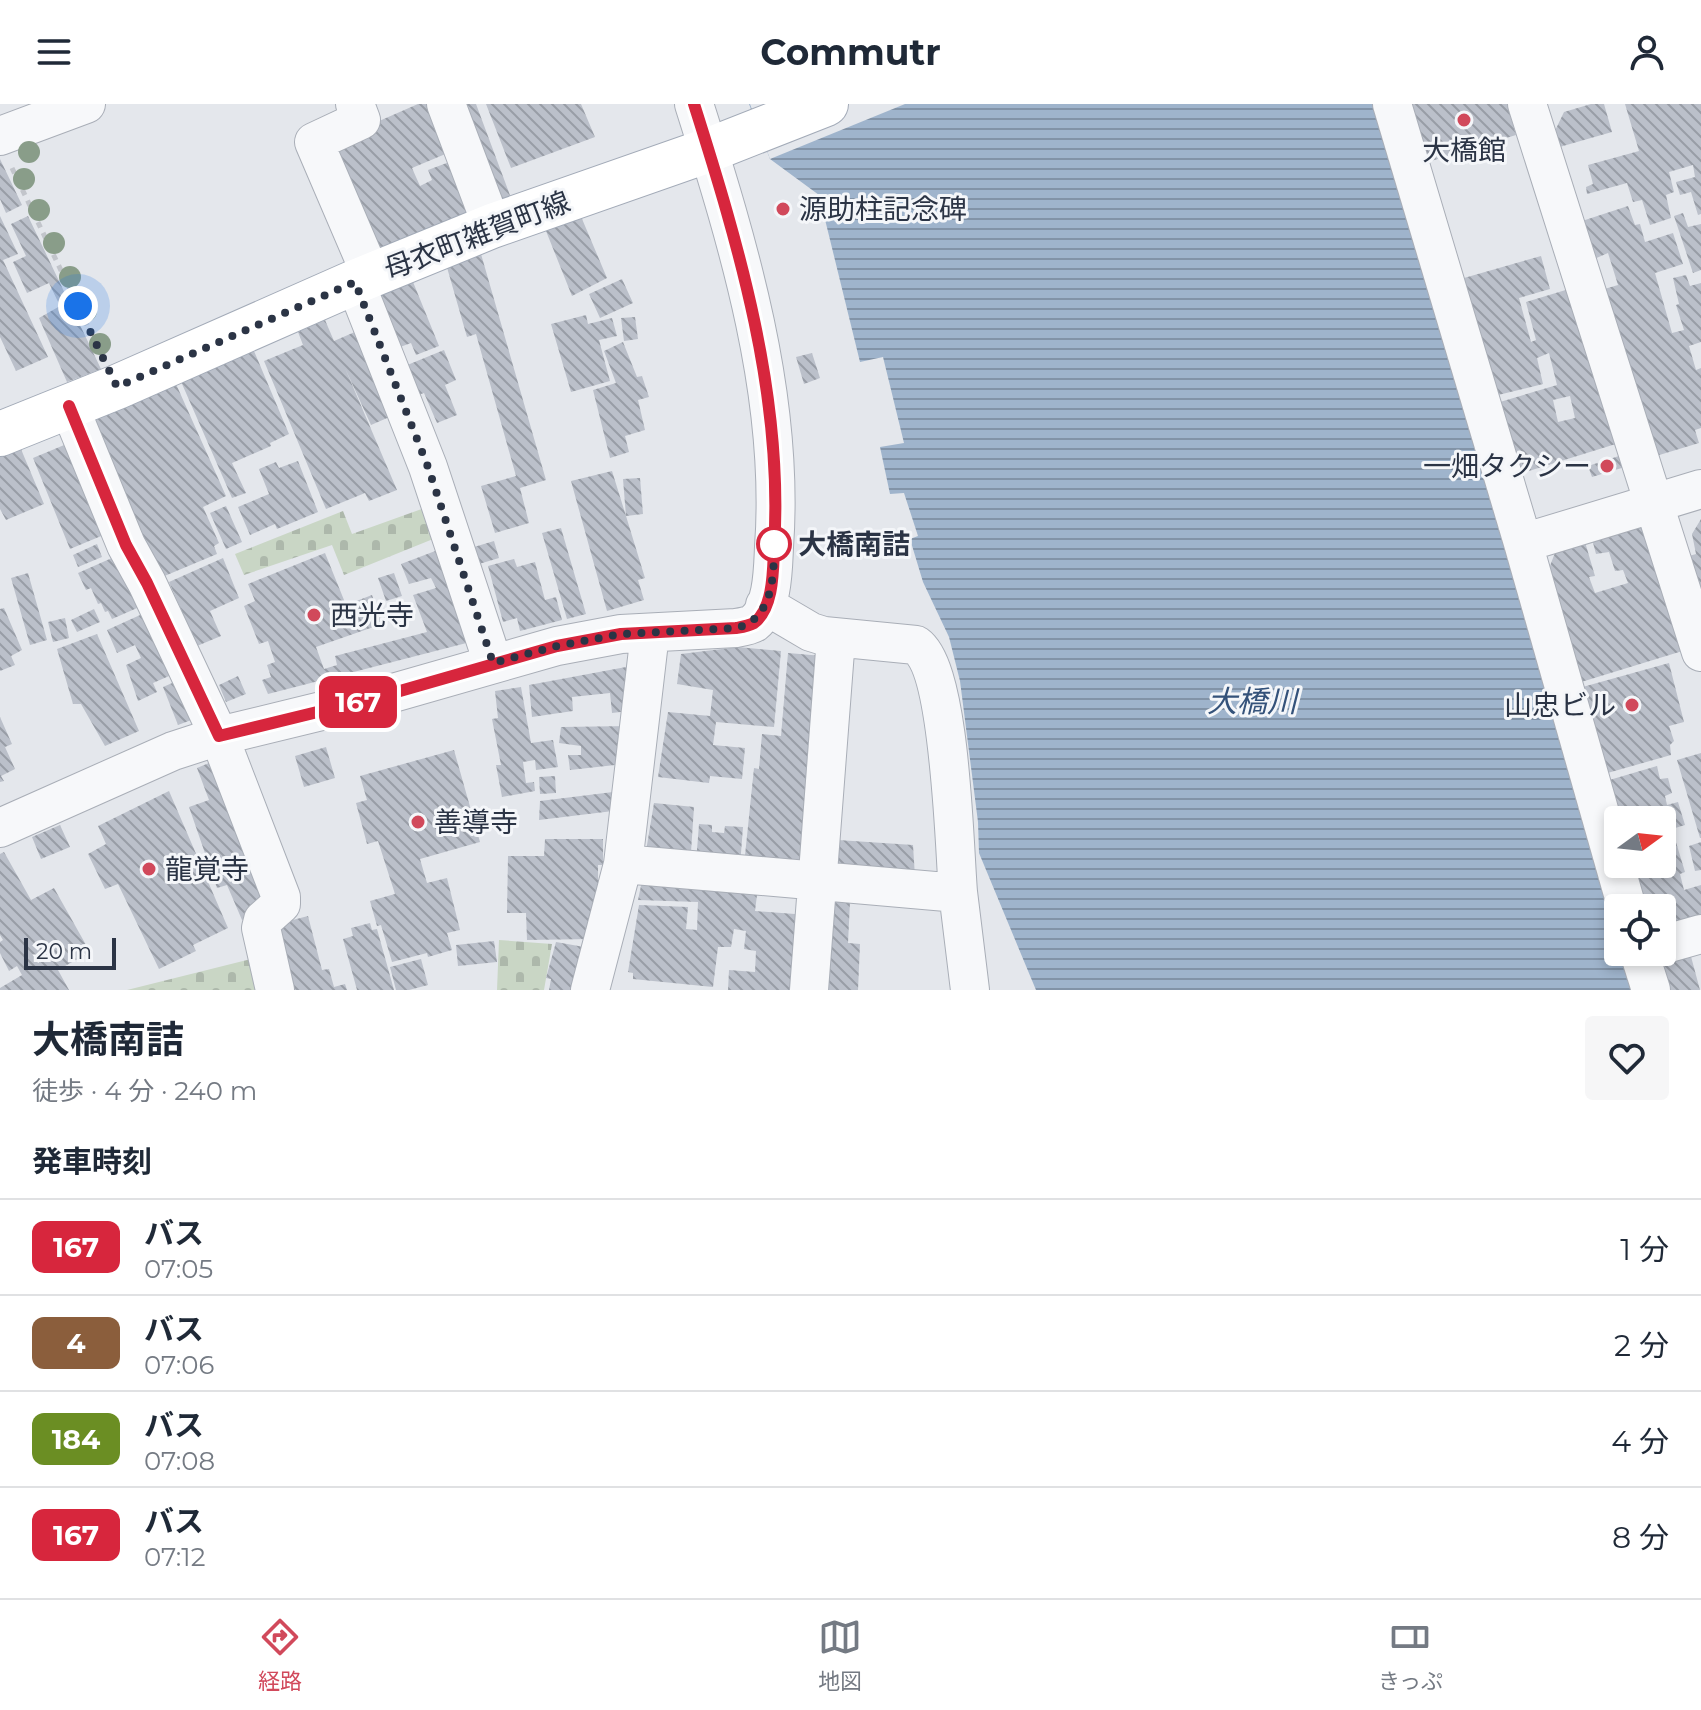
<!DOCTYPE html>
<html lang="ja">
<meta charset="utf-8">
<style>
:root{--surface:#fff;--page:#f6f6f7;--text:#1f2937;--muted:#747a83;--line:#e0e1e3;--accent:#d1495b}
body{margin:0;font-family:Montserrat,"Noto Sans JP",sans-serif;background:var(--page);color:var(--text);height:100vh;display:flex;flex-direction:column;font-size:30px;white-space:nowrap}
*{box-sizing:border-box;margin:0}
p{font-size:26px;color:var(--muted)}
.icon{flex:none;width:44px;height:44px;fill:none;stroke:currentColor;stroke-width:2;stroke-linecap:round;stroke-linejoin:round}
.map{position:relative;height:886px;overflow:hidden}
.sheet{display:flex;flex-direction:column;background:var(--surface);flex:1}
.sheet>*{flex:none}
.badge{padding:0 16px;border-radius:12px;font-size:28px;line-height:52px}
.needle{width:52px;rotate:75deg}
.controls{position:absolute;left:1604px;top:702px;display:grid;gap:16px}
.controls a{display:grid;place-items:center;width:72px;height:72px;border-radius:8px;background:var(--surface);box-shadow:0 4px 12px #0003;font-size:40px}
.scale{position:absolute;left:24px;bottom:20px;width:92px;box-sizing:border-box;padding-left:8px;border:4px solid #2b3445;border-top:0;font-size:22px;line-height:28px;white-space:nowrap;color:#2b3445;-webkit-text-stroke:6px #f4f6f9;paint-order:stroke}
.you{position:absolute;width:40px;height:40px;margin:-20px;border:6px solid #fff;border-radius:50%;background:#1a73e8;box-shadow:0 0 0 12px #1a73e833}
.map>.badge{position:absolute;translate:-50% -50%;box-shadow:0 0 0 4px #fff}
h2{padding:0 32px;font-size:30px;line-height:72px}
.round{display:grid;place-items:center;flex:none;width:84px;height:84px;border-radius:8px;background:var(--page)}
.headline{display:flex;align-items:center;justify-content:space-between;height:136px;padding:0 32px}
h1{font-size:38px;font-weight:700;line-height:60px}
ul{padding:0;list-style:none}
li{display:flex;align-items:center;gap:24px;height:96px;padding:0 32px;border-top:2px solid var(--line)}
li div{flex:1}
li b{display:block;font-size:30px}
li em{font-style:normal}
li .badge{min-width:88px;font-weight:700;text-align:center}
header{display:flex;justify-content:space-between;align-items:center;height:104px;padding:0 32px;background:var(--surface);font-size:36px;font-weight:700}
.tabs{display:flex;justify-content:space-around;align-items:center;height:112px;border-top:2px solid var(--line);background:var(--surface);font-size:22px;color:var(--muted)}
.tabs a{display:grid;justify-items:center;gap:4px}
.tabs .on{color:var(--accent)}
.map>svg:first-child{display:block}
.cemetery{fill:url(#cemetery-stones)}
.water{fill:url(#water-rules)}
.pier{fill:#e4e7ec}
.building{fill:url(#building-back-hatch);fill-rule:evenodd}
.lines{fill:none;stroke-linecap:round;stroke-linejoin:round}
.minor-casing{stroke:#a9aeb7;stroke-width:40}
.major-casing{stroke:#a3abb8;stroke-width:46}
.path{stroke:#c2c5cb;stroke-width:5;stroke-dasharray:6 6;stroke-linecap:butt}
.minor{stroke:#f7f8fa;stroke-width:38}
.major{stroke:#fff;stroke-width:44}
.tree{fill:#899d89}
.line-casing{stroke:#fff;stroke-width:18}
.line{stroke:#d7263d;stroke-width:12}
.walk{stroke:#2b3445;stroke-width:8;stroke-dasharray:0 14.4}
.poi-dot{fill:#d1495b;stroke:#f4f6f9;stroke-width:3}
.stop-dot{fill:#fff;stroke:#d7263d;stroke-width:4}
.labels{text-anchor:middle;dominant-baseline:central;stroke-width:6;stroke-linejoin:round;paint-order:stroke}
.poi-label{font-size:28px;fill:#2b3445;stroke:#f4f6f9;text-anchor:start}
.street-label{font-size:28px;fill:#2b3445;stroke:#f4f6f9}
.stop-label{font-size:28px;font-weight:bold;fill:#2b3445;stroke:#f4f6f9;text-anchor:start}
.water-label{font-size:30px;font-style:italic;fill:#34527a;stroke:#f4f6f9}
</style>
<header><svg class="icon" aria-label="menu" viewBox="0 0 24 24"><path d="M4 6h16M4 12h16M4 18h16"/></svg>Commutr<svg class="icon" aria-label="person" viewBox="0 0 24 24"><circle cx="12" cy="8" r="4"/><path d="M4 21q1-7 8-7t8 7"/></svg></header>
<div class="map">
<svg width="1701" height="886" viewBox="0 0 1701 886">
<defs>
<pattern id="cemetery-stones" width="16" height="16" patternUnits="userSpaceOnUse" patternTransform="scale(2)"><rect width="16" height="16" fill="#c9d6c5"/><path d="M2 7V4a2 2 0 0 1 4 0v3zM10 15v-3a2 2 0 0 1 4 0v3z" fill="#adb8ab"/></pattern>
<pattern id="water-rules" width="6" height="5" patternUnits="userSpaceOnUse" patternTransform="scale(2)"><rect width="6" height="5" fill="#9fb4cc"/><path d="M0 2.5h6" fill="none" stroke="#8293a7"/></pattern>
<pattern id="building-back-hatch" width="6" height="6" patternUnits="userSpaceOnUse" patternTransform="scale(2)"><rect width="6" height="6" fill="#bbc0ca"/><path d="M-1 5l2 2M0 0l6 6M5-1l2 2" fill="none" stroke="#989da6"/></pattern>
</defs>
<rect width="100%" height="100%" fill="#e4e7ec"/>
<path class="cemetery" d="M430,402L443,431L344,471L332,441L244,471L235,450L343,407L352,430Z
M499,836L552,840L544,886H497Z
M255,854L262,886H127Z"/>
<path class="water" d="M749,0H1380L1618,836V848H1622L1634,886H1036L979,749L978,718L960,577L949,533L923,478L910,435L918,432L904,389L890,390L880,343L904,339L883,253L860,258L819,91L770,55Z"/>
<path class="pier" d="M750,0H905L770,55Z"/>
<path class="building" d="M418,0H437L455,46L412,64L420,82L432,76L428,66L452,57L471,110L369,152L325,47L354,28Z
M450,0H476L511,94L494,101Z
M486,0H581L595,33L511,64Z
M1412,0H1507L1516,31L1428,58Z
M1591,0H1604L1612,28L1556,44L1552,33L1564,8Z
M1625,0H1701V110L1698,111L1691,88L1680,91L1676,78L1695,73L1693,61L1669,68L1674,88L1666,91L1671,114L1650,121L1642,96L1633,98L1627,79L1587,90L1586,83L1593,80L1588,61L1639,47Z
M0,55L22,101L6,109L0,95Z
M1628,102L1635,121L1640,120L1645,138L1673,129L1683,160L1655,169L1672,229L1684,226L1676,201L1679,200L1673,174L1686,171L1690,182L1701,179V238L1689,242L1696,266L1701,264V324L1695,326L1699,339L1656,352L1601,186L1618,181L1608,149L1592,156L1579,118Z
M577,103L607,174L572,192L542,117Z
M1683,109L1688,123L1701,120V166L1693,169L1674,112Z
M0,112L18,150L3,156L48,253L16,267L0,233Z
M28,112L101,265L67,278L39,214L60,202L49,179L27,189L13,158L26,152L11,120Z
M481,150L546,376L520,384L529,419L495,429L481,382L516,372L476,230L467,233L446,160Z
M1541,152L1550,185L1519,194L1531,238L1536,236L1526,198L1569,185L1619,339L1519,370L1500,298L1557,281L1549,249L1537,254L1543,280L1498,291L1464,174ZM1570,292L1575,314L1558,318L1553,296Z
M411,173L439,242L416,251L411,239L392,246L369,191Z
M622,175L633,199L600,214L589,190Z
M586,211L588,220L612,214L617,232L599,236L610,277L571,288L551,220Z
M635,213L638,235L624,237L621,214Z
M325,216L334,237L364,224L401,308L371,321L345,264L397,386L369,397L365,389L326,405L264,257L303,241L298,228Z
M623,238L637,273L642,272L649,293L638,296L645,326L625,332L629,348L610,354L593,286L616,279L604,247Z
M251,240L289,330L270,339L271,342L232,359L246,389L232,394L179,273Z
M444,246L456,276L445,281L457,311L437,319L424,289L412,293L400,264Z
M812,249L820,274L804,280L796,253Z
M176,280L226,392L203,403L219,439L214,442L217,450L155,476L79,312Z
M18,338L44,400L6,416L0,405V346Z
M69,339L106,430L70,445L33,354Z
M1622,351L1625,363L1592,373L1588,362Z
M298,357L318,408L277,425L275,420L250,431L238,403L269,390L259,365L276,358L279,364Z
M612,367L626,412L623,375L640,374L643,410L626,412L645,474L638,476L644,496L607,507L571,377Z
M226,402L242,438L226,445L210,409Z
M1701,415V492L1689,452L1696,450L1692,430Z
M1638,422L1653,430L1689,545L1578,579L1547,470L1556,446L1585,438L1595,472L1589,473L1595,489L1628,479L1623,466L1615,467L1609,448L1596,450L1592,435Z
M561,424L586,510L567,515L542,429Z
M494,437L499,454L479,460L474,443Z
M97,440L102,453L78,463L73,451Z
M451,441L486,534L268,590L262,576L271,573L267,561L275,558L268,537L259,540L244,502L255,497L248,480L325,449L346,501L372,491L382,520L316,543L324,565L337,561L335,552L427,528L413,491L436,484L431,474L409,480L401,460Z
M121,450L144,501L112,515L108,507L105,508L101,499L98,500L91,484L86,486L78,469Z
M223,454L239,494L210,507L221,532L197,542L169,478Z
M514,455L517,463L535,458L545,496L556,493L562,516L520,527L517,514L503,518L488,462Z
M28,469L47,536L30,541L11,474Z
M394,469L402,492L386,497L378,474Z
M4,504L22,546L11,552L15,561L0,567V505Z
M94,505L100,518L77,528L71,516Z
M149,507L176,569L153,579L157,588L138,597L126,561L141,554L135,541L117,549L107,526Z
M65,514L69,534L53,538L48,518Z
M97,530L139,627L105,642L81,600H73L57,545Z
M738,543L781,547L774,623L716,618L713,641L745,644L742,675L710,672L709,679L658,673L668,608L710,612L713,586L677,580L681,550Z
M788,549L823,552L809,767L744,761L754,664L759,665L762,630L781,632Z
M1669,559L1684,618L1669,622L1674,637L1670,641L1671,651L1604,670L1579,584Z
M626,563L629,607L612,609L610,589L572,593L573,607L532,613L529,581Z
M238,572L246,590L226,598L219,581Z
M186,573L202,612L178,621L163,583Z
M521,583L531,639L553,636L558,663L536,666L535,656L523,658L526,679L534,678L535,687L502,693L496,661H501L492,615L498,614L495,587Z
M0,613L12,640L5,643L15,665L1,672L4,677L0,678Z
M630,622L624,660L570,666L568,651H581V642L559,639L561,623Z
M326,643L335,674L304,683L295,652Z
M454,646L480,738L420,755L427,779L447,774L460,826L447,829L452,846L428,853L427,849L392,858L381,821L377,822L370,797L395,790L378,737L367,740L356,699L367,696L360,672Z
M1701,649V734H1700L1677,656Z
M216,656L275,802L242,816L227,781L217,784L189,703L209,696L197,664Z
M1657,662L1660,675L1668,674L1672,689L1665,692L1667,701L1678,698L1685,721L1672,725L1685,768L1680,770L1684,786L1701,781V820L1662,826V804H1642L1630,760H1662V716H1617L1606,677Z
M555,672L556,689L540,690L539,673Z
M169,687L228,824L193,841L196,847L159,865L118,780L105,785L88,750L106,740L98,722Z
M613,688V707L539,716L540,697Z
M654,699L694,703L691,748L645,753Z
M699,720L712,721V728L724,729L725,722L743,723L740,762L696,759Z
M60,721L70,743L41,755L32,733Z
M545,735H603V761H598V810L593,835L527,836L526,809H507L508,752H544Z
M823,735L913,741L915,773L821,767Z
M1701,738V766L1695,767L1689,742Z
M4,748L31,796L54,784L90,848L58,866L69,886H0V884L22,871L17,862L9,867L0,849V838L3,836L0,831V750Z
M643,772L758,783L755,807L808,811L804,886H728L729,866L755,868L756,847L744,845L746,827L734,825L731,843H718L713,883L633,875V869L628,868L639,801L688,803L686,825L697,826L698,798L638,796Z
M821,796L850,798L848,839L860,840L858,886H817Z
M308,812L322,866L329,865L334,883L345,880L347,886H282L266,823Z
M370,819L372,826L377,825L394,886H357L343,835L353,832L351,824Z
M494,837L497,858L458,862L456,841Z
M556,838L584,843L575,886H549L551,875L546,874Z
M1689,845L1700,886H1668L1663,867L1668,850Z
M421,855L428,881L409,886H396L390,863Z"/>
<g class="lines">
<g class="minor-casing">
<path id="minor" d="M355,0L361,16L314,38L371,171
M446,0L492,122
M1392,0L1523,439L1627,804
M1527,0L1701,548
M0,32L86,0
M355,178L428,363L493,559
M69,302L126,441L147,479L219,632L281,793V800L263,816L261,824L275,886
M1523,439L1701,385
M765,501L811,528L824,532L916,541C951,566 954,740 958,788C962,820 966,853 970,886
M0,724L173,647L219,632L379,593L557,542L621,530L736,524C742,523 749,522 754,519C773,504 773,465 774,443C785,293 739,142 694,0
M623,760L958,789
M1662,841L1701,830
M1639,848L1651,886
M590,886L623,760L650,529
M809,886L836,534"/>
</g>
<g class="major-casing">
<path id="major" d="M0,330L117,283L355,178L492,122L709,46L826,0"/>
</g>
<path class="path" d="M12,64L101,250"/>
<use href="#minor" class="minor"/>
<use href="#major" class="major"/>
</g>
<g class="tree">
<circle cx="29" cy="48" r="11"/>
<circle cx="24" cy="75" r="11"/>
<circle cx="39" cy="106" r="11"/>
<circle cx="54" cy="139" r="11"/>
<circle cx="70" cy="173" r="11"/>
<circle cx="86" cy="207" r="11"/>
<circle cx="100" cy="240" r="11"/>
</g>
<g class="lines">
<g class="line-casing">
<path id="line" d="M69,302L126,441L147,479L219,632L379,593L557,542L621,530L736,524C742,523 749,522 754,519C774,504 773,465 774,444C784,293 739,142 694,0"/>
</g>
<use href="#line" class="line"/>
<path class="walk" d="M78,202L117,283L355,178L428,363L493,559L557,542L621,530L736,524C773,515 774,473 774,440"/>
</g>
<g class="poi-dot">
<circle cx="1464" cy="16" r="8"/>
<circle cx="783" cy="105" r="8"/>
<circle cx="1607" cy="362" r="8"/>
<circle cx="314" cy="511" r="8"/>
<circle cx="1632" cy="601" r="8"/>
<circle cx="418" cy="718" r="8"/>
<circle cx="149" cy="765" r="8"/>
</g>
<circle class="stop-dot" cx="774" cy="440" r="16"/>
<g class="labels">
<g class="poi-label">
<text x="1464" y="46" text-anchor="middle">大橋館</text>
<text x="799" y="105">源助柱記念碑</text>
<text x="1591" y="362" text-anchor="end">一畑タクシー</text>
<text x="330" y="511">西光寺</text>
<text x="1616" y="601" text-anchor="end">山忠ビル</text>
<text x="434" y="718">善導寺</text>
<text x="165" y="765">龍覚寺</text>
</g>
<g class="street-label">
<text transform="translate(477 131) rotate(-21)">母衣町雑賀町線</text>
</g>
<g class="stop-label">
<text x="798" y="440">大橋南詰</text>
</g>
<g class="water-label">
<text x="1252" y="597">大橋川</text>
</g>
</g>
</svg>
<div class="controls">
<a><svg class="needle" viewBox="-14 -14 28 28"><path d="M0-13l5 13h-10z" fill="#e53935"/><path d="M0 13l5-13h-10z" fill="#747a83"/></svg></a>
<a><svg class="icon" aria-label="locate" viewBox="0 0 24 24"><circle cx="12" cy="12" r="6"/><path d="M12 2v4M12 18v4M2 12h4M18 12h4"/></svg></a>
</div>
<div class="scale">20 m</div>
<div class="you" style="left:78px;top:202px"></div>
<b class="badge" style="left:358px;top:598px;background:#d7263d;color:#fff">167</b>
</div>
<section class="sheet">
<div class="headline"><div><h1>大橋南詰</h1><p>徒歩 · 4 分 · 240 m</p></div><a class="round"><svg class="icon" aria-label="heart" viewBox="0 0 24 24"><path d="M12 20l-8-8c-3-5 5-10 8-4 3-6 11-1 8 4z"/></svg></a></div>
<h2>発車時刻</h2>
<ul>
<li><span class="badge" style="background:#d7263d;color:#fff">167</span><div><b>バス</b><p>07:05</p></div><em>1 分</em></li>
<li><span class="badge" style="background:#8b5e3c;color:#fff">4</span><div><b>バス</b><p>07:06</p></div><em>2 分</em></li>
<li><span class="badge" style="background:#6b8e23;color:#fff">184</span><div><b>バス</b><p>07:08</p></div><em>4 分</em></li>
<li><span class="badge" style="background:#d7263d;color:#fff">167</span><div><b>バス</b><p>07:12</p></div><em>8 分</em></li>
</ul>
</section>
<nav class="tabs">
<a class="on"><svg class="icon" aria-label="directions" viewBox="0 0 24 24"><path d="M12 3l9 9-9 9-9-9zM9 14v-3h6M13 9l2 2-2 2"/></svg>経路</a>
<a><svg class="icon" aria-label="map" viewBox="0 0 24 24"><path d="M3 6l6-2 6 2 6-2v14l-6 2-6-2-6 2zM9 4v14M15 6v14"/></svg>地図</a>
<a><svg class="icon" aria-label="tickets" viewBox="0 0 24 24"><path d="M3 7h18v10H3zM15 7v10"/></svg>きっぷ</a>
</nav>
